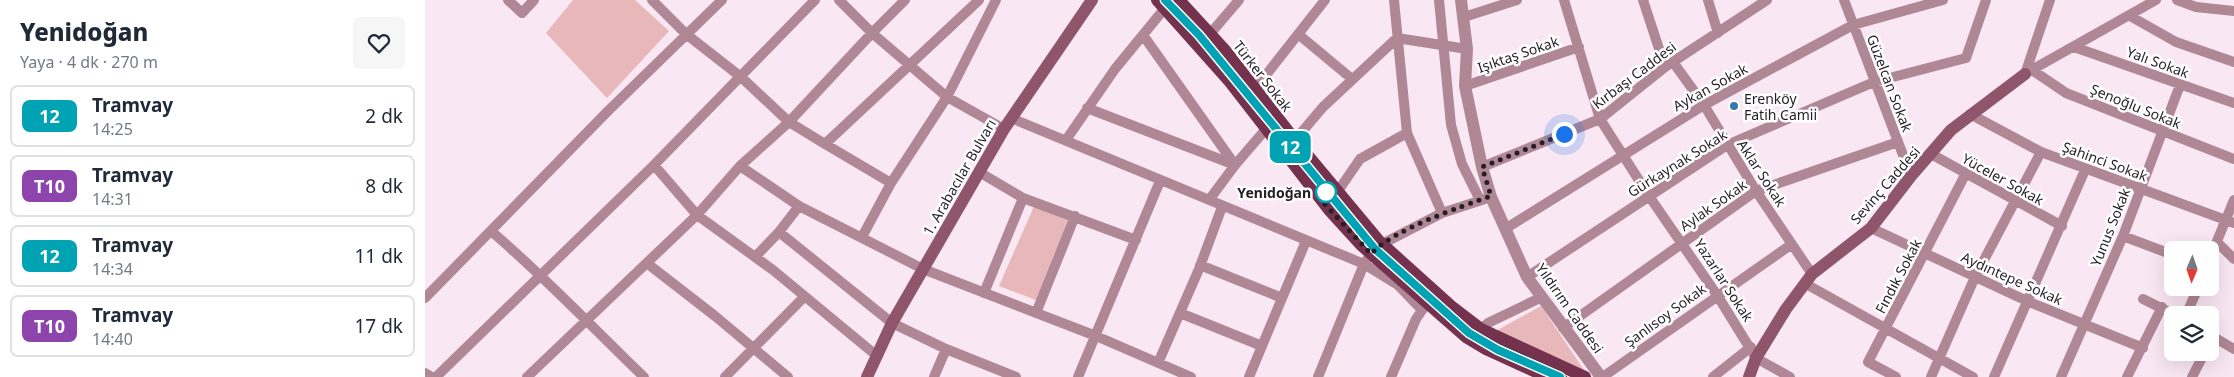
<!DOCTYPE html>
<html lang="tr">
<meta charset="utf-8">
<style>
:root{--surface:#fff;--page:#f6f6f7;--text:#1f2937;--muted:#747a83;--line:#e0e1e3}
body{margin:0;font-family:"Noto Sans",sans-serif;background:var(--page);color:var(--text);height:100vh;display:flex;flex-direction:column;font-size:19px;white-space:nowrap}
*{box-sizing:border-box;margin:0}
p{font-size:16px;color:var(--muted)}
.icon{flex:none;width:28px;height:28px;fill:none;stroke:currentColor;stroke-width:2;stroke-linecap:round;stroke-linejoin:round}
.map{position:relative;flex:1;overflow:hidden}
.side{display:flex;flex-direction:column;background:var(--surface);width:425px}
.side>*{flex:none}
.badge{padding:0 10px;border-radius:8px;font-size:18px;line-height:32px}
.needle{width:32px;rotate:182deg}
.tools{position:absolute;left:1739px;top:241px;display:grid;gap:10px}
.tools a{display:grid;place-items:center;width:55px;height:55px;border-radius:8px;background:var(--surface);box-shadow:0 5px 20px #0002;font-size:25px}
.you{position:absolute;width:25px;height:25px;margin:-12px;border:4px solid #fff;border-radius:50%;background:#1a73e8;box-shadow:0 0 0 8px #1a73e833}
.map>.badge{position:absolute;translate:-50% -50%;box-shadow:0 0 0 2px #fff}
.round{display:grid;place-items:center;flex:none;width:52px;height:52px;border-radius:8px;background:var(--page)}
.summary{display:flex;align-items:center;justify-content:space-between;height:85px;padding:0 20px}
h1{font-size:24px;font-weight:800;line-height:38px}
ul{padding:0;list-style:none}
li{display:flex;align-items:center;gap:15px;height:62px;margin:0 10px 8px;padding:0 10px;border:2px solid var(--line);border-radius:8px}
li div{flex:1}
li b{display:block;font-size:19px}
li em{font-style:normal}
li .badge{min-width:55px;font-weight:700;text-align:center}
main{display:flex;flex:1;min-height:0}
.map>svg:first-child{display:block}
.green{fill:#e7b7ba}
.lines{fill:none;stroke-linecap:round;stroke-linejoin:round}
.minor{stroke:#b08795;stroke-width:10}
.tertiary{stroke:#b08795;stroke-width:12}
.secondary{stroke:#8f566b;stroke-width:12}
.primary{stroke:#75324e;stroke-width:12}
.tram{stroke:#484046;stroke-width:1}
.line-casing{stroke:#fff;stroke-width:11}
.line{stroke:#00a3b4;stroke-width:8}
.walk{stroke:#251f23;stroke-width:5;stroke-dasharray:0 9}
.poi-dot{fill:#3378ad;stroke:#fff;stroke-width:2}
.stop-dot{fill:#fff;stroke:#00a3b4;stroke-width:2.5}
.labels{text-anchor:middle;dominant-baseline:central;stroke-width:5;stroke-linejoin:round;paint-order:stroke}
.street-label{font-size:14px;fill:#251f23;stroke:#fff}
.poi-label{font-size:14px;fill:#251f23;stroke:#fff;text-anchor:start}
.stop-label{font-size:14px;font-weight:bold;fill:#251f23;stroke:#fff;text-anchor:end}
</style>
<main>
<section class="side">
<div class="summary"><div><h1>Yenidoğan</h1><p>Yaya · 4 dk · 270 m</p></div><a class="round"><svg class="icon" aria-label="heart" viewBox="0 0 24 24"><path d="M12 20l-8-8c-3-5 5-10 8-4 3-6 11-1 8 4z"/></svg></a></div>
<ul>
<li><span class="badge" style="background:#00a3b4;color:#fff">12</span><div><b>Tramvay</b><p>14:25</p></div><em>2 dk</em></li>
<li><span class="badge" style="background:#8e44ad;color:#fff">T10</span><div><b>Tramvay</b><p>14:31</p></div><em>8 dk</em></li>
<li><span class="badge" style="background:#00a3b4;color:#fff">12</span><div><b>Tramvay</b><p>14:34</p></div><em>11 dk</em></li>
<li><span class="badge" style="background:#8e44ad;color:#fff">T10</span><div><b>Tramvay</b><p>14:40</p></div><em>17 dk</em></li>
</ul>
</section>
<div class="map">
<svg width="1809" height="377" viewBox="0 0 1809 377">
<rect width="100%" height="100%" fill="#f9e7f3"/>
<path class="green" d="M148,0H210L244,31L182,98L121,33Z
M610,204L644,217L611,300L574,286Z
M1116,306L1159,370L1069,332Z"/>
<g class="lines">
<path class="minor" d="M83,0L97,13L109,0
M227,0L261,34L316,77L364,122L400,144L554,0
M480,0L447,33L522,97L579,129
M969,0L982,133L1017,213
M1014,0L1026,125L1037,164L1055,200
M1139,0L1175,119L1224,196L1292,295L1331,358L1365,377
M1218,0L1240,67
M1283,0L1293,33
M1419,0L1486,176
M1752,0L1771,7L1809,11
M1705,16L1751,42L1809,62
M1039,17L1092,0
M785,34L814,0
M873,34L927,79
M1649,47L1809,103
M1248,62L1279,105L1331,191L1387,274
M1607,70L1641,93L1809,159
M1603,72L1731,0
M1600,74L1625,0
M1040,86L1154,47
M830,89L900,0
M662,108L810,165L718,35
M1545,114L1616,152L1809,223
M586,118L939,264L973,285L997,310
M641,140L690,69L740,8
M870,140L898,107L972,38L1042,49
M400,144L466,183
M1506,154L1637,226
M229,165L272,215L348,270L452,356
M315,166L374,206L498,269L671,336L766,377
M1057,167L1175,119L1240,67L1342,0
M554,172L598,198L711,240
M913,191L935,159L982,133
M784,200L810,165L841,129
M1446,228L1602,301L1718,348
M1080,229L1279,105L1428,25L1518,0
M66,231C120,277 168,328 219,377
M354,232L467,323L521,349L591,377
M1698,236L1748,255
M437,237L466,183L522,97L571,0
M1792,242L1809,259
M330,257L354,232L374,206
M1785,258L1809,200
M223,264L290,316L363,377
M775,265L857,298
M1102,277L1302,145L1449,82L1541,58L1561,0
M1381,284L1548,377
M559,293L598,198
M0,298L183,111L297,0
M1718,299L1750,315
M611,313L650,216
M755,313L837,346
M1761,315L1773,288
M1138,328L1331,191L1473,142
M1056,329L1063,323L1117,297
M1785,335L1809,349
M733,363L774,269L797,207
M0,373L7,377
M1179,376L1367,244
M11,377L229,165L390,0
M102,377L272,215L315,166L364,122L447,33L414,0
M300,377L379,297
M509,377L521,349
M653,377L735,181
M824,377L881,241
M893,377L939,264L946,254L957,244L1017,213L1066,197
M966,377L991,319L1000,306
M1288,377L1326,347
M1471,377L1443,362L1540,175
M1506,377L1550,277L1616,152
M1569,377L1660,170
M1636,377L1698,236L1755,85
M1702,377L1737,307
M1767,377L1780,352"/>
<path class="tertiary" d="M1036,0L1042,49L1040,86L1057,167L1066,197L1102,277L1176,377"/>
<path class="secondary" d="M442,377L467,323L579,129L667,0
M1324,377L1331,358L1361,309L1387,274L1446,228L1486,176L1526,130L1600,74"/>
<path class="primary" d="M732,0L805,82L905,211L936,245L1041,337L1061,349L1122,377
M754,0L799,49L870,140L955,242L1026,306L1056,329L1160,377"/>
<path class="tram" d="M746,0L789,46L953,247L1027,314L1057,336L1131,369L1142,377"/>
</g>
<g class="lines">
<g class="line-casing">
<path id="line" d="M740,0L774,35L950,249L1044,333L1073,350L1135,377"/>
</g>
<use href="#line" class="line"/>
<path class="walk" d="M901,192L894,198L946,254C967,230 1035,207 1066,196L1057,167L1139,134"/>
</g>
<circle class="poi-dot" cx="1309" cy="106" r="5"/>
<circle class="stop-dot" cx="901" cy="192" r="10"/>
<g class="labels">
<g class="street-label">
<text transform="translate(1093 54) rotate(-19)">Işıktaş Sokak</text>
<text transform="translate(1733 62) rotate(20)">Yalı Sokak</text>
<text transform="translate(1209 75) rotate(-37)">Kırbaşı Caddesi</text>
<text transform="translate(838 76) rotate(52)">Türker Sokak</text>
<text transform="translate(1465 83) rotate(69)">Güzelcan Sokak</text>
<text transform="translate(1285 87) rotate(-29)">Aykan Sokak</text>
<text transform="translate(1711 106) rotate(22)">Şenoğlu Sokak</text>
<text transform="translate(1680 161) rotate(20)">Şahinci Sokak</text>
<text transform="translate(1252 163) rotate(-32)">Gürkaynak Sokak</text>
<text transform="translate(1337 173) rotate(57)">Aklar Sokak</text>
<text transform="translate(534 177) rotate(-60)">1. Arabacılar Bulvarı</text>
<text transform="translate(1578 179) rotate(29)">Yüceler Sokak</text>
<text transform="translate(1460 185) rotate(-49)">Sevinç Caddesi</text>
<text transform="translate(1288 205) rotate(-35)">Aylak Sokak</text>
<text transform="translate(1685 227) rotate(-68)">Yunus Sokak</text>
<text transform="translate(1473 276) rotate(-62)">Fındık Sokak</text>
<text transform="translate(1587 278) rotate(24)">Aydıntepe Sokak</text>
<text transform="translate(1299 280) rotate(57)">Yazarlar Sokak</text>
<text transform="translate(1145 308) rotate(55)">Yıldırım Caddesi</text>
<text transform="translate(1240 315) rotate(-36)">Şanlısoy Sokak</text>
</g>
<g class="poi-label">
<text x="1319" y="98">Erenköy<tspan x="1319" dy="16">Fatih Camii</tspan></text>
</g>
<g class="stop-label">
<text x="886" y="192">Yenidoğan</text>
</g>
</g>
</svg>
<div class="tools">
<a><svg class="needle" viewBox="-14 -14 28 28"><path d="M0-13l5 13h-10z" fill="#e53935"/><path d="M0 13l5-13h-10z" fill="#747a83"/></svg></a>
<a><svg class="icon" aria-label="layers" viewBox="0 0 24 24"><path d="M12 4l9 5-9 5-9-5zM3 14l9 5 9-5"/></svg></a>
</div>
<div class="you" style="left:1139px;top:134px"></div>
<b class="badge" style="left:865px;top:147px;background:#00a3b4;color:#fff">12</b>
</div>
</main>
